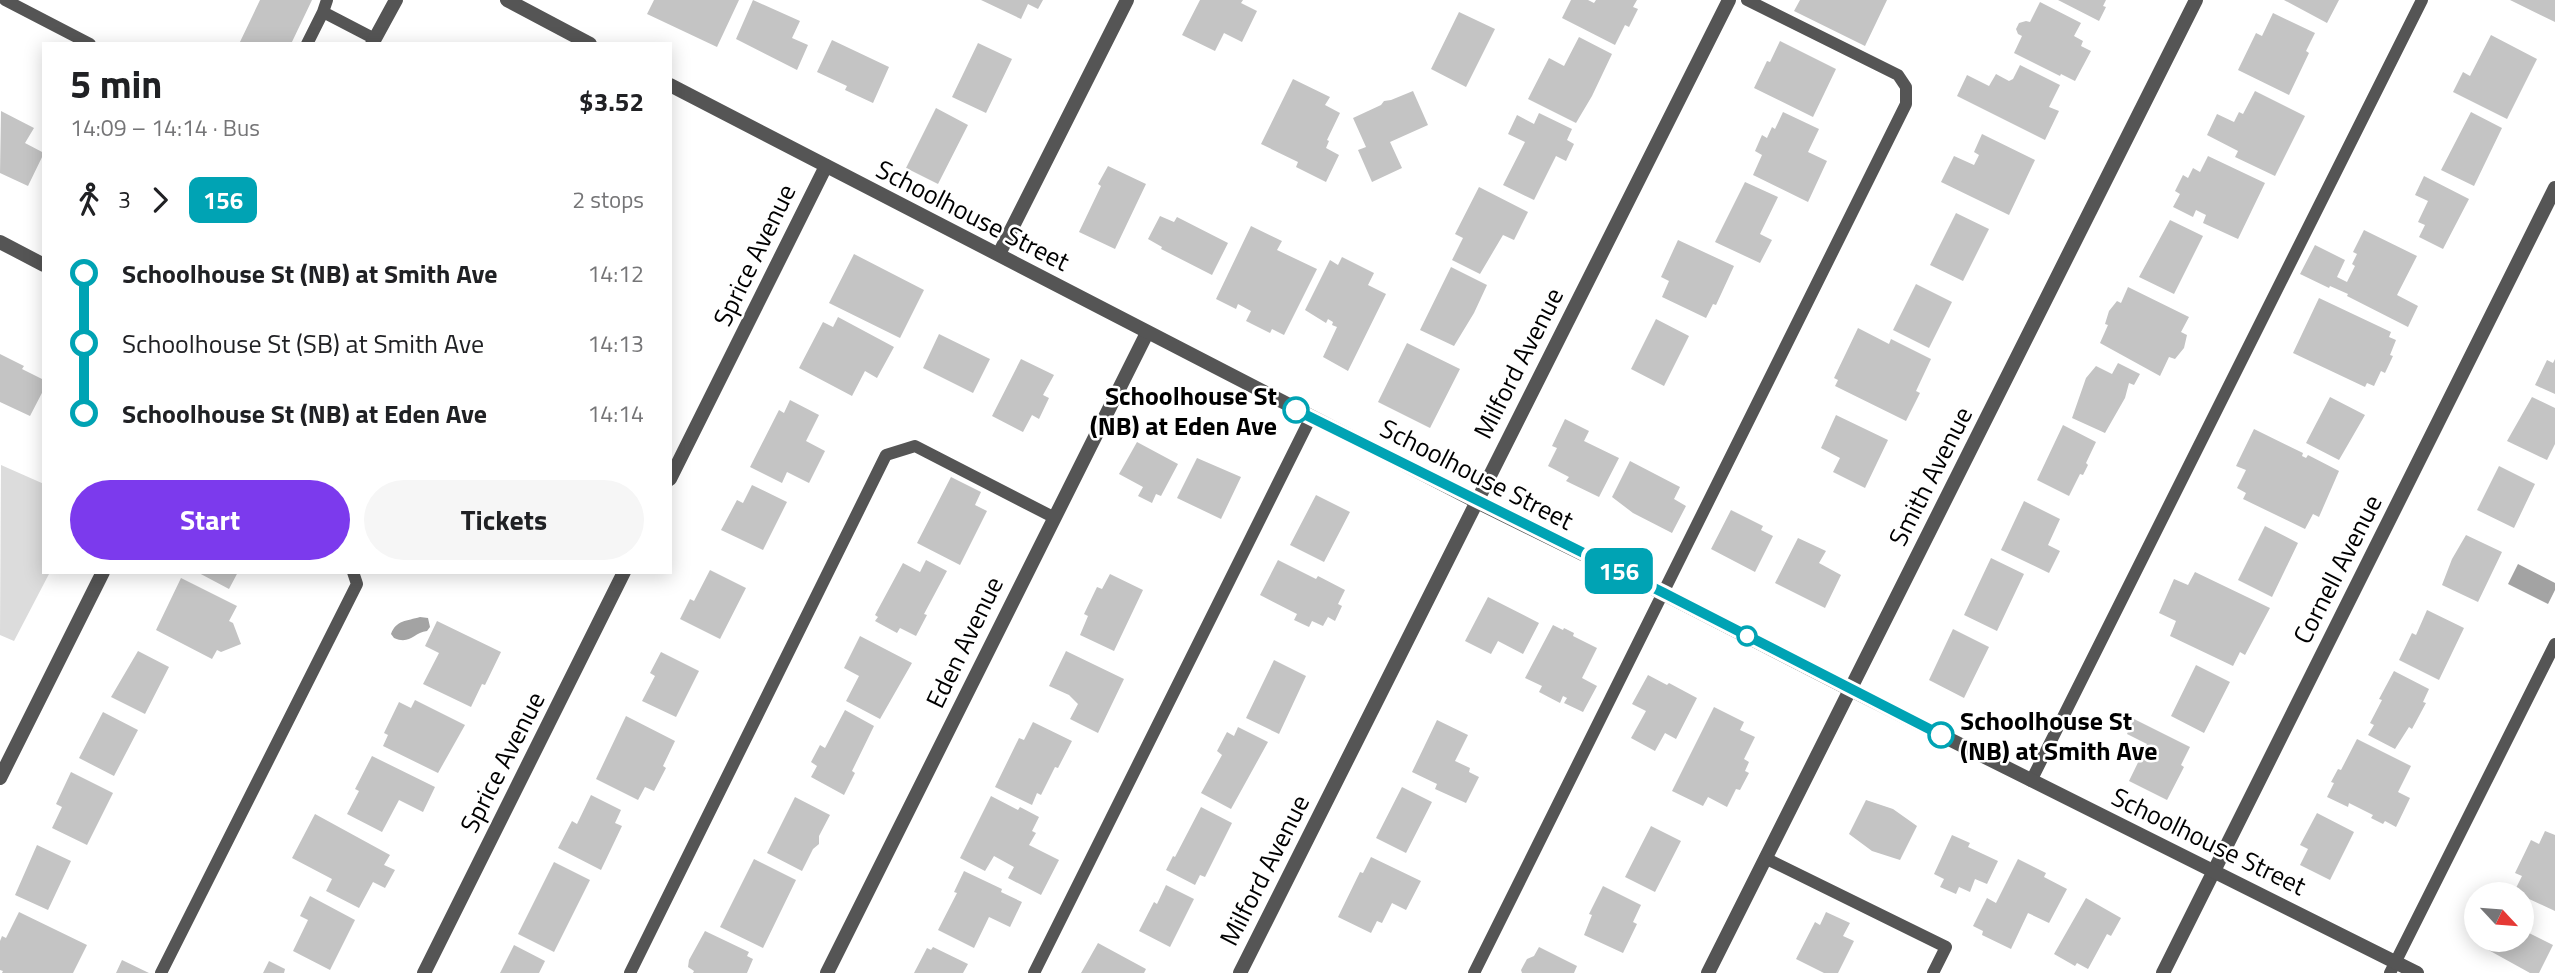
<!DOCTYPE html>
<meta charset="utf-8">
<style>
:root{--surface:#fff;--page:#f6f6f6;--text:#202124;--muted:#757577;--accent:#7c3aed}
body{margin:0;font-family:"Titillium Web",sans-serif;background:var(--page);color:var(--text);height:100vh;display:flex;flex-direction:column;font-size:26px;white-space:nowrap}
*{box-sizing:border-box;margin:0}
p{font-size:23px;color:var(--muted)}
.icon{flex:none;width:38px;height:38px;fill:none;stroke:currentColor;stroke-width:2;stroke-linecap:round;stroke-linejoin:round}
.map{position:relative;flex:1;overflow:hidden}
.details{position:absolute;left:42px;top:42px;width:630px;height:532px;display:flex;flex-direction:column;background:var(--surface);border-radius:0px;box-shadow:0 4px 18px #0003}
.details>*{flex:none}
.badge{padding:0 14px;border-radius:10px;font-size:24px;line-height:46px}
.needle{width:46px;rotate:116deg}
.tools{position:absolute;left:2464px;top:882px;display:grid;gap:14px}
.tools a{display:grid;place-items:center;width:70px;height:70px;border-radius:50%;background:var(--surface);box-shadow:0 4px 18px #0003;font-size:35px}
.map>.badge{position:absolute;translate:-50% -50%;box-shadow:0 0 0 4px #fff}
.legs{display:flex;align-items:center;gap:10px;height:77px;padding:0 28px;font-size:23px}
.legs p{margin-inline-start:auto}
.overview{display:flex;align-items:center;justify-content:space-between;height:119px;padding:0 28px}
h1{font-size:38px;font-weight:700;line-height:52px}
.action{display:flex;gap:14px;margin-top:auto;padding:14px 28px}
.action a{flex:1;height:80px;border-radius:42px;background:var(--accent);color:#fff;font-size:28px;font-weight:700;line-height:80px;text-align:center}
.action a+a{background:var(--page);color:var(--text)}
ul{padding:0 28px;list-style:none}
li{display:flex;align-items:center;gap:24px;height:70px;font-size:26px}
li i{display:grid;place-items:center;width:10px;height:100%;margin:0 9px;background:currentColor}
li i::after{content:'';width:18px;height:18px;margin:-9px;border:5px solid;border-radius:50%;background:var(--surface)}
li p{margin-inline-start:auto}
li:first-child i{background:linear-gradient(#0000 50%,currentColor 0)}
li:last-child i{background:linear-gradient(currentColor 50%,#0000 0)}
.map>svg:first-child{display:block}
.green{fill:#dcdcdc}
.water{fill:#a3a3a3}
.building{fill:#c4c4c4}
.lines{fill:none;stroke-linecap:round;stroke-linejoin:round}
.service{stroke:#555;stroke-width:12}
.minor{stroke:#555;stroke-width:14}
.tertiary{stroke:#555;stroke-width:14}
.line-1-casing{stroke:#fff;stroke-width:16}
.line-1{stroke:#00a3b4;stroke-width:10}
.stop-1-dot{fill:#fff;stroke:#00a3b4;stroke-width:3.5}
.labels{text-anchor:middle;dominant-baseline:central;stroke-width:5;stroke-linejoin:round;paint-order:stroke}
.street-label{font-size:26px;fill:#000;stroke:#fff}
.stop-label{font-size:26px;font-weight:bold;fill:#000;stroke:#fff;text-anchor:end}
</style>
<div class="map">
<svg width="2555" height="973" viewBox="0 0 2555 973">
<rect width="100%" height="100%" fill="#fff"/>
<path class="green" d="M1,465L44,484V572H50L14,641L0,635Z"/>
<path class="water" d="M2518,564L2555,583V590L2548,604L2508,584Z
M420,617L428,618L430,627L427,631C413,633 410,645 394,638L391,634C396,620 407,621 420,617Z"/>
<path class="building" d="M260,0H312L291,44H239Z
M654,0H739L717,47L647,14Z
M753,0L800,21L792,38L808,45L797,70L736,39Z
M981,0H1043L1038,9L1028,4L1021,19Z
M1200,0H1243L1241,3L1257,11L1242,42L1224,33L1215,51L1182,35Z
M1571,0H1588L1594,3L1596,0H1637L1633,7L1638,9L1629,27L1625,25L1615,45L1562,18Z
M1800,0H1887L1865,46L1794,11Z
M2058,0H2106L2103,6L2106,7L2099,21Z
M2284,0H2339L2327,23Z
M2510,0H2555V22Z
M2040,2L2081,23L2074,36L2083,41L2081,46L2091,51L2075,81L2061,74L2060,76L2014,53L2022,36L2018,34L2016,29L2019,23L2026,21L2030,22Z
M1459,12L1495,29L1466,87L1431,69Z
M2273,13L2315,33L2306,51L2309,53L2289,95L2238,70L2256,33L2262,36Z
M2491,35L2537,59L2507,119L2453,92L2463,72L2470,76Z
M1579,37L1612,54L1592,96L1576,123L1528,99L1549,58L1564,66Z
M832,40L889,67L873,103L845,90L847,86L817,72Z
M1780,41L1836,69L1813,117L1754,88L1767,61L1770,62Z
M978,43L1012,59L986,113L952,97Z
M2020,65L2060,85L2049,107L2059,111L2045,140L1957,96L1967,75L1989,86L1996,74L2009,81L2013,79Z
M1293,79L1330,97L1325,105L1340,113L1327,140L1329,141L1326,148L1339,155L1326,182L1296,167L1298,162L1261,144Z
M1413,91L1428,125L1390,142L1402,168L1372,182L1358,150L1366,147L1353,118L1381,105L1384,101L1391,100Z
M2255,91L2305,116L2275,176L2235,157L2238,151L2207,135L2217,114L2234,122L2239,112L2243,114Z
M936,108L968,125L938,184L906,168Z
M1,111L34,128L25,143L44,153L28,186L0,173Z
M1783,112L1819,129L1808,152L1827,161L1808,202L1753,175L1762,155L1755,151L1762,135L1767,138L1772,127L1775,129Z
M2471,112L2502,128L2474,186L2441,170Z
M1539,113L1572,129L1567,140L1574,144L1566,161L1556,156L1534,200L1503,185L1525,142L1508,134L1517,115L1534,124Z
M1982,134L2035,160L2009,215L1941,182L1954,156L1974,165L1979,155L1974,152Z
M2208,156L2265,183L2238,239L2203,223L2206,215L2196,210L2193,217L2173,207L2180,194L2175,191L2183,175L2188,178L2193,168L2200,172Z
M1108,166L1146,184L1115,249L1079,232L1101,186L1098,184Z
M2424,176L2469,199L2443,249L2419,237L2425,225L2418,222L2428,201L2415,195Z
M1745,182L1778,197L1760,234L1772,240L1760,263L1715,242Z
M1479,187L1528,212L1514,240L1503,235L1480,274L1452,260L1463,238L1455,234Z
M1956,213L1989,229L1963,281L1930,265Z
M1160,216L1174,222L1177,217L1228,243L1212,275L1161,249L1162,247L1148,239Z
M2170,220L2203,236L2174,294L2139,277Z
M1251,226L1282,241L1277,250L1317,269L1284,335L1272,329L1270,333L1246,321L1251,311L1238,304L1236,309L1216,299Z
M2364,230L2417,256L2397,295L2418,306L2408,327L2347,296L2348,294L2330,286L2329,288L2300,274L2315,245L2345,260L2337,277L2347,282L2355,266L2352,264L2357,254L2353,252Z
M1678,240L1734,266L1716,305L1713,304L1706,318L1662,297L1669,281L1661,277Z
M854,254L924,290L900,338L829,303Z
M1342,257L1374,273L1368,285L1386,294L1348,371L1323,357L1337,327L1332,325L1333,322L1328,319L1326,323L1305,310L1330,260L1338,265Z
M1451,267L1487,285L1474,313L1454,346L1420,330Z
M1916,284L1952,302L1929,348L1893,330Z
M2128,287L2189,317L2181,332L2187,335L2184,348L2175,359L2169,357L2160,376L2100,343L2108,325L2105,324L2109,311L2117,301L2121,303Z
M2319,298L2391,332L2389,337L2396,340L2390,355L2393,356L2385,373L2381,371L2374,386L2367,383L2365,387L2293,353Z
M838,317L894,347L877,378L865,371L852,396L799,368L823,322L833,327Z
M1656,319L1689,336L1664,386L1631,369Z
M1858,328L1889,344L1891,339L1931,359L1916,391L1920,393L1906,421L1835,386L1838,380L1834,378Z
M939,334L990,359L973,393L923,368Z
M1407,343L1460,369L1430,428L1378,402Z
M0,354L24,366L22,369L44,380V389L30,416L0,402Z
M1021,359L1054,375L1043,395L1049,398L1039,419L1032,415L1023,432L992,416Z
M2555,359V394L2535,385L2547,360L2553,363Z
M2118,363L2140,374L2134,385L2129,383L2125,398L2105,433L2072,418L2086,378L2096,366L2112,374Z
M2330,397L2365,415L2339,460L2306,443Z
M2532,397L2555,408V444L2547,460L2507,441Z
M790,400L819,415L806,441L825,451L809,483L787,472L782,483L750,467L779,410L784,413Z
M1836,415L1888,440L1865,488L1833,472L1840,458L1821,448Z
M1565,419L1589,431L1584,441L1619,458L1599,497L1566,481L1569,477L1548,466L1557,448L1552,446Z
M2063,425L2096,442L2086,463L2088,465L2083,475L2080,474L2069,496L2037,480Z
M2254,429L2303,453L2302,456L2306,458L2308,455L2339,471L2319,517L2313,514L2305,529L2243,499L2246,493L2237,488L2246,470L2236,466Z
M1137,442L1178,464L1161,496L1156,494L1152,503L1138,496L1143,487L1119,474Z
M1197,458L1241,477L1221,519L1177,498Z
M1630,461L1680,487L1674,499L1686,506L1672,533L1633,513L1612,497Z
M2499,466L2535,484L2514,528L2477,510Z
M951,477L981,492L975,505L987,511L960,565L917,543Z
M752,485L787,502L763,550L721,530L737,500L743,503Z
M1316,495L1350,512L1324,562L1290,545Z
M2024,501L2060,519L2048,545L2060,551L2049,573L2001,550Z
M1731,510L1763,526L1761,530L1773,536L1755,572L1711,549Z
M2265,526L2298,543L2272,597L2238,580Z
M2466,535L2502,552L2478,602L2442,585L2452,559Z
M1798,538L1826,551L1819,563L1841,575L1825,608L1775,583Z
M1991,558L2024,574L1997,631L1964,615Z
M926,560L947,571L924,614L927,615L916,636L900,628L897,633L875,621L878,617L875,615L903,563L920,572Z
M1278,560L1316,579L1318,576L1345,590L1338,604L1342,606L1335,621L1328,617L1323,626L1312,621L1309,627L1294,620L1297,614L1260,595Z
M710,570L746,588L720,639L680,619L690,599L694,601Z
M197,572H238L229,589Z
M2195,572L2270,608L2245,655L2240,652L2233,666L2170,636L2176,621L2159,613L2174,579L2188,585Z
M1110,574L1143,590L1114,651L1080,635L1088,616L1084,614L1097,587L1102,589Z
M181,578L237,606L229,621L233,623L241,644L221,652L217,650L212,659L156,630Z
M1488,597L1539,623L1523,654L1498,641L1491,654L1465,641Z
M2427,610L2464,628L2439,680L2399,660L2412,633L2416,635Z
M437,621L501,652L485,685L482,684L471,707L423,684L439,653L425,646Z
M1553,625L1563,630L1564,628L1574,633L1573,636L1597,648L1582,678L1597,686L1583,712L1564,703L1567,698L1563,696L1560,703L1539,692L1542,686L1525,678Z
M1953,629L1989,647L1964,698L1929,680Z
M860,636L912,663L880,719L846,701L859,676L844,668Z
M138,651L169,667L145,714L111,697Z
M1066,651L1124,679L1098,733L1070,719L1078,704L1069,695L1049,686Z
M661,652L699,671L676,717L642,701L655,676L650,673Z
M1274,660L1306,676L1279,734L1246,718Z
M2196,665L2230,682L2204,733L2171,716Z
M2394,671L2429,689L2423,702L2426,703L2412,729L2409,727L2395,749L2368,735L2374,725L2370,723L2382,700L2379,699Z
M1648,675L1667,685L1669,683L1697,698L1676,739L1665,733L1655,751L1631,738L1646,711L1632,704Z
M415,700L465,725L438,773L383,746L388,735L384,733L399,702L411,708Z
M1714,707L1744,722L1740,730L1755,737L1744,759L1749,762L1745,771L1749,773L1740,790L1736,789L1727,807L1708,797L1703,806L1672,791Z
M845,710L874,726L852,771L855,773L844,795L811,777L817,766L811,762L820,745L825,748Z
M103,712L138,730L114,776L79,758Z
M626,716L675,741L663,766L666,768L654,791L645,787L638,800L596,779Z
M2134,719L2190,747L2181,765L2184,767L2167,800L2129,781L2147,744L2127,734Z
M1437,720L1468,735L1455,761L1470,768L1469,772L1479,777L1466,803L1435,789L1437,784L1412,772Z
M1033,722L1072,741L1058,768L1055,767L1041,795L1037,793L1032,805L995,787L1019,738L1024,740Z
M1238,727L1268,742L1231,809L1201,793L1222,755L1217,751L1227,732L1234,736Z
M2357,739L2411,766L2398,792L2410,798L2396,827L2385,821L2383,824L2371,818L2373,815L2349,803L2348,807L2327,797L2334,783L2331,782L2338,769L2341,770Z
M372,756L435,787L423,812L399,800L382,832L347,814L359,791L355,789Z
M71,772L113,793L87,845L52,828L62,807L56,804Z
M1402,787L1432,802L1406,853L1376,838Z
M591,795L621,810L615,823L622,826L601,870L558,848L572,821L577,824Z
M991,796L1018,810L1020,807L1039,817L1032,831L1036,833L1029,845L1059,860L1041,895L1008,878L1014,867L994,856L985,871L960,858Z
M795,797L830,815L819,836V844L813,849L802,871L767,853Z
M1866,800L1893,809L1917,826L1900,860L1872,851L1849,834Z
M1201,807L1232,823L1205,877L1200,875L1195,885L1166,870L1173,856L1175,857Z
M2317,813L2354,832L2330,880L2300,865L2308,849L2300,845Z
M315,814L390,855L384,865L395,870L385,888L373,882L359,908L326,891L332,879L292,858Z
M1651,826L1681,841L1655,892L1625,877Z
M2545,831L2555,835V911L2514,892L2522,876L2515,873L2531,840L2539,844Z
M1952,835L1970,843L1968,847L1998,861L1987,884L1975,879L1970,892L1959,887L1956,894L1940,887L1944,879L1934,874Z
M37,845L71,861L48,910L15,895Z
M1371,857L1421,881L1406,910L1392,903L1382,923L1377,921L1371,933L1338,917L1360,872L1363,873Z
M754,859L796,880L763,948L720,927Z
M2018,859L2046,873L2044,877L2067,889L2049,923L2028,913L2011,949L1982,935L1983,931L1973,926L1987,898L1996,903Z
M554,862L590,880L554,952L518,934Z
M964,871L1002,889L1001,892L1022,902L1010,927L989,917L974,948L938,930L957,893L954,892Z
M1166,885L1194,899L1170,947L1139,931L1154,902L1157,904Z
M1603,886L1641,905L1633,922L1637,924L1623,953L1584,935L1592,915L1589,914Z
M310,896L355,920L330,970L293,951L308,920L300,916Z
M2086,898L2121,918L2111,936L2107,934L2088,969L2077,963L2075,966L2054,954Z
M19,912L87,945L73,973H2L3,971L0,970V941L2,936L6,938Z
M1826,912L1850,923L1843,936L1854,941L1838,973H1824L1796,959L1815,922L1820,925Z
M2522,925L2530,929L2529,933L2553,945L2539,973H2530L2483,947L2487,940H2522Z
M705,931L749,952L747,956L753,959L747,973H693L694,971L688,967L689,960Z
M1098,943L1146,969L1144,973H1081Z
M514,945L545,961L539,973H500Z
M933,947L968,964L963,973H914L927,948L931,950Z
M1539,947L1577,966L1574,973H1522L1521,970L1527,959L1534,956Z
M122,960L149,973H116Z
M269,961L285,969L284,973H263Z"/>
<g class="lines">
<path class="service" d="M5,0L90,44
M327,0L323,12L375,39
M307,44L323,12
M2031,781L2422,0
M1765,858L1946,947L1933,973
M161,973L357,584L353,572
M630,973L886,455L915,446L1053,517
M1034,973L1311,417
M1474,973L1906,104V87L1898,75L1747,0
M2390,973L2555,644"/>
<path class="minor" d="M0,242L44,265
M999,254L1127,0
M670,479L826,166
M424,973L624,572
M827,973L1147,333
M1240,973L1729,0
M1708,973L2196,0
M2163,973L2555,188"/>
<path class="tertiary" d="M507,0L590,44
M372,44L396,0
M670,85L1477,502L1664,594L1851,690L2417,973
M0,778L103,572"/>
</g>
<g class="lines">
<g class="line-1-casing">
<path id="line-1" d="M1296,410L1664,593L1941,735"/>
</g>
<use href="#line-1" class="line-1"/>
</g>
<g class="stop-1-dot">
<circle cx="1296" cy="410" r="12"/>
<circle cx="1747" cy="636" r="9"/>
<circle cx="1941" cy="735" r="12"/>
</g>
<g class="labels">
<g class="street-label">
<text transform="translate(973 215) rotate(27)">Schoolhouse Street</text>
<text transform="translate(754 255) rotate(-64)">Sprice Avenue</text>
<text transform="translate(1518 363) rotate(-63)">Milford Avenue</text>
<text transform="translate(1477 474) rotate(27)">Schoolhouse Street</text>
<text transform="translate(1930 476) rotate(-63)">Smith Avenue</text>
<text transform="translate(2337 569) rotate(-63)">Cornell Avenue</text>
<text transform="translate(964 642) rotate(-64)">Eden Avenue</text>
<text transform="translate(502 762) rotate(-63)">Sprice Avenue</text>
<text transform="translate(2209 841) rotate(26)">Schoolhouse Street</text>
<text transform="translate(1264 870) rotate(-63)">Milford Avenue</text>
</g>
<g class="stop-label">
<text x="1277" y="395">Schoolhouse St<tspan x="1277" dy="30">(NB) at Eden Ave</tspan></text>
<text x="1960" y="720" text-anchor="start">Schoolhouse St<tspan x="1960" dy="30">(NB) at Smith Ave</tspan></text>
</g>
</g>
</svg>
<div class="tools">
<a><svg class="needle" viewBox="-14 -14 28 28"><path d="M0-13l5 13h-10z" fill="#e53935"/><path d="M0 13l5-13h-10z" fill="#757577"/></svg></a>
</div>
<b class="badge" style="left:1619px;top:571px;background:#00a3b4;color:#fff">156</b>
<section class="details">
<div class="overview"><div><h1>5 min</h1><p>14:09 – 14:14 · Bus</p></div><b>$3.52</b></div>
<div class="legs"><svg class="icon" aria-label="walk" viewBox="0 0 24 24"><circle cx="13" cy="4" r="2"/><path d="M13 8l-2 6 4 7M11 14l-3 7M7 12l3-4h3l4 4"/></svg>3<svg class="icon" aria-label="forward" viewBox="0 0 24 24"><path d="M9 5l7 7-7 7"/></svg><b class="badge" style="background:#00a3b4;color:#fff">156</b><p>2 stops</p></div>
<ul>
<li><i style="color:#00a3b4"></i><b>Schoolhouse St (NB) at Smith Ave</b><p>14:12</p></li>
<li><i style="color:#00a3b4"></i><span>Schoolhouse St (SB) at Smith Ave</span><p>14:13</p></li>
<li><i style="color:#00a3b4"></i><b>Schoolhouse St (NB) at Eden Ave</b><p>14:14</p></li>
</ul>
<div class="action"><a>Start</a><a>Tickets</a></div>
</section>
</div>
